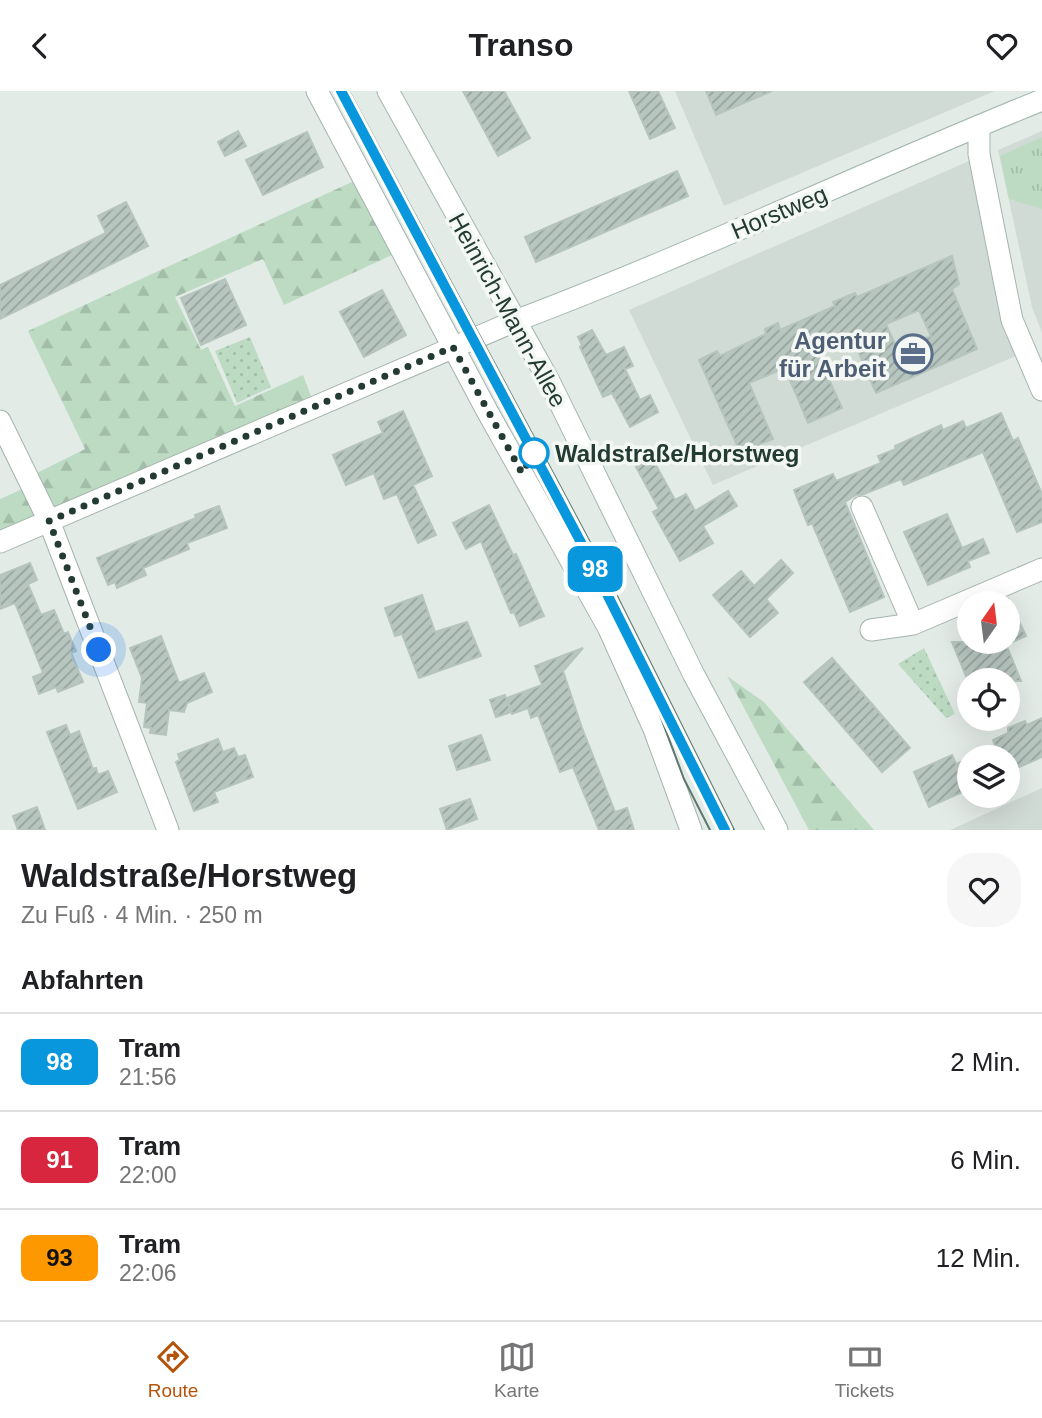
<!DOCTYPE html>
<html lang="de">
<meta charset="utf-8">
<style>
:root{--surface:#fff;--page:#f6f6f6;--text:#202124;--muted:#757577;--line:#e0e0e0;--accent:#b45309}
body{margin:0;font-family:Arial,sans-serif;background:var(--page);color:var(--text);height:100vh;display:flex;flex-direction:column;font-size:26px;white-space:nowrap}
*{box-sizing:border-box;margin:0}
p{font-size:23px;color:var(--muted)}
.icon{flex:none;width:38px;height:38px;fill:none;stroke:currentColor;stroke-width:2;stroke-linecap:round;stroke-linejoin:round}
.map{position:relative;height:739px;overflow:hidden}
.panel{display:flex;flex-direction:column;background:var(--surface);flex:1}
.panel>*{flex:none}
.badge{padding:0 14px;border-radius:10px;font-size:24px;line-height:46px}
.needle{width:46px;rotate:14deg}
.tools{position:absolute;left:957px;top:500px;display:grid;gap:14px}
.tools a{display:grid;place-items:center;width:63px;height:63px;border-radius:50%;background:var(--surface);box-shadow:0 7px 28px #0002;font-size:35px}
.you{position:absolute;width:35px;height:35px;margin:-18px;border:5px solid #fff;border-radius:50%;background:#1a73e8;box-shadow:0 0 0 10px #1a73e833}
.map>.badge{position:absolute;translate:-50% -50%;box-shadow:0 0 0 4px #fff}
h2{padding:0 21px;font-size:26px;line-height:63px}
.round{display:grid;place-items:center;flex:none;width:74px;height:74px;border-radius:28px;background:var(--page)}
.head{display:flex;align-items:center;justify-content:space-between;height:119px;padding:0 21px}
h1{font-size:33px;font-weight:700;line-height:52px}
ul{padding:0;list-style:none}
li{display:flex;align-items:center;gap:21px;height:98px;padding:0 21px;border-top:2px solid var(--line)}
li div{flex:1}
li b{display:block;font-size:26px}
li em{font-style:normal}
li .badge{min-width:77px;font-weight:700;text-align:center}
header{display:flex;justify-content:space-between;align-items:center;height:91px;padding:0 21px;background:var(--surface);font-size:32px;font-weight:700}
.dock{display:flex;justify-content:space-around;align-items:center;height:98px;border-top:2px solid var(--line);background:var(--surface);font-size:19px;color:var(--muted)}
.dock a{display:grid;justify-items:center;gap:4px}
.dock .current{color:var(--accent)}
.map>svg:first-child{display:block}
.built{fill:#d1dbd6}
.grass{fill:url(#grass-tufts)}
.forest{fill:url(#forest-firs)}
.park{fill:url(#park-dots)}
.building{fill:url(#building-hatch);stroke:#b5c5bd;stroke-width:2;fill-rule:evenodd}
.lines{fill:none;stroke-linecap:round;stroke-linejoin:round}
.street-casing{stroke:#a6b3ad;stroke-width:23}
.secondary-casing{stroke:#a2b6ae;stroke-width:23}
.street{stroke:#fff;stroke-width:21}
.secondary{stroke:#fff;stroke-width:21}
.tram{stroke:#5e776f;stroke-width:2}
.line-casing{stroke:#fff;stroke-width:16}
.line{stroke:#0896dd;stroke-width:10}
.walk{stroke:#243b33;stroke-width:7;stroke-dasharray:0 12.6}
.stop-dot{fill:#fff;stroke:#0896dd;stroke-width:3.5}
.labels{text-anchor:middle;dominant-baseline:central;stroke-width:7;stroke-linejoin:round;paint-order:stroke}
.street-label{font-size:24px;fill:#243b33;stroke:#f3f8f5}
.service-label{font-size:24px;font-weight:bold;fill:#4e5e75;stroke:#f3f8f5;text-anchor:end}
.stop-label{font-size:24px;font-weight:bold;fill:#243b33;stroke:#f3f8f5;text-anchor:start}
</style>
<header><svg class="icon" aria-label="back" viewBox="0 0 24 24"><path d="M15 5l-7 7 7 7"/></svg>Transo<svg class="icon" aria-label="heart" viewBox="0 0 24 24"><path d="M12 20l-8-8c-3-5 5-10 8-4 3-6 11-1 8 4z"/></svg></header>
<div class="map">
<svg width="1042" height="739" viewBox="0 0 1042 739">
<defs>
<pattern id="grass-tufts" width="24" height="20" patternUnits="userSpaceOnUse" patternTransform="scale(1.75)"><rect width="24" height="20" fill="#bddbc3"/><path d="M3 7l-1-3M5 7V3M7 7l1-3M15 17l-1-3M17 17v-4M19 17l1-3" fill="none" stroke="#a2bda8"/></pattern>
<pattern id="forest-firs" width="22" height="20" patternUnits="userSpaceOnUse" patternTransform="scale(1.75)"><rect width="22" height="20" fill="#bddbc3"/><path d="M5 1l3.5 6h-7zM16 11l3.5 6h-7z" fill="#a2bda8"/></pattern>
<pattern id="park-dots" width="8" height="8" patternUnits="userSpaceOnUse" patternTransform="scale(1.75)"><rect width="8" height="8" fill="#bddbc3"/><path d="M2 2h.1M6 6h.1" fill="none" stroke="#a2bda8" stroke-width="1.8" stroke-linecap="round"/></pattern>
<pattern id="building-hatch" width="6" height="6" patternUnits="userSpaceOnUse" patternTransform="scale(1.75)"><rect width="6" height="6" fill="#b8c6c0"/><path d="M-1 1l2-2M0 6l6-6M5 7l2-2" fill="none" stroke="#95a29d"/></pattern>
</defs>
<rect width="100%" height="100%" fill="#e3ebe7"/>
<path class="built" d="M675,0H995L724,115Z
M1042,40V242L1032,216L998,59Z
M969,70L1001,232L1016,265L713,394L629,219Z
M1042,697V739H950Z"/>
<path class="grass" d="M1042,46V118L1009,108L1000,65Z"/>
<path class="forest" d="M354,90L392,164L284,214L263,168L175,206L201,259L208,256L235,315L303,284L313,310L51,427L31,385L85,358L28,240Z
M27,396L44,430L0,448V408Z
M727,585L764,611L874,739H809Z"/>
<path class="park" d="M250,246L271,296L237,312L215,260Z
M924,557L955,623L946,627L898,573Z"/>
<path class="building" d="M463,0H504L530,47L498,65Z
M629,0H658L675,37L650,48Z
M706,0H772L716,24Z
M238,40L246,55L225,65L218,51Z
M307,41L323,76L263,104L246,69Z
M677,80L688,105L536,171L525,146Z
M126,111L148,155L0,228V194L106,142L98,125Z
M952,165L959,193L952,198L977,258L876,302L853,248L817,262L842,317L808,332L785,277L749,292L773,348L740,361L699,269L717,260L720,265L766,243L765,238L778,232L780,239L835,215L833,211L855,202L857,206ZM919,219L931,245L898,260L886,233Z
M225,188L246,234L201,254L181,207Z
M382,199L406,244L364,266L340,221Z
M592,239L606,264L624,256L633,275L625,278L640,309L650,304L658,321L630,336L612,302L603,306L580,256L582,254L578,246Z
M403,320L432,385L413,394L436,444L418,452L397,403L384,408L374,382L346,394L333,364L383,342L378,331Z
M1001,322L1013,350L1018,347L1042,403V431L1017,441L983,361L904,394L901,388L864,403L856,404L845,411L884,506L850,521L812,432L808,434L794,399L833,383L836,390L881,372L878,365L896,358L895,355L941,334L943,339L963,330L966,337Z
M652,367L675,409L686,403L695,420L728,400L737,415L703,435L713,452L680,470L653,421L659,418L636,376Z
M489,414L513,464L516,463L544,525L520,535L514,521L511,522L481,450L466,458L453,432Z
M219,415L227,437L187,452L189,458L143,477L146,484L117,497L115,491L108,494L97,467L196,427L195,424Z
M947,423L962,457L983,448L989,462L968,470L970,476L928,494L904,441Z
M781,469L793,482L766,508L778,522L750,546L713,504L741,480L754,495Z
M30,472L37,489L28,493L41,524L54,519L64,543L68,541L76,560L71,562L83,591L58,601L56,596L39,603L33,586L43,582L15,512L0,518V484Z
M422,504L435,541L467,531L481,565L419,587L402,543L395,545L385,517Z
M1008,507L1026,545L1008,553Z
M161,545L179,592L204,582L212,601L187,612L184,621L169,619L166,644L150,642L151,637L144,636L147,612L139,611L142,587L130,557Z
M952,551H1005L1021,590H968Z
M583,557L563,580L582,637L615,721L627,717L634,739H599L573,676L560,681L538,624L531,627L528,617L512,623L507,607L542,594L535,575Z
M832,567L910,657L882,681L804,591Z
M505,604L511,621L496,626L490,609Z
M1042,627V666L1008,681V667H970L995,655L993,649L1008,642V637L1025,630L1027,634Z
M66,634L70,644L79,640L93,678L96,677L98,684L108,680L117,701L78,718L47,641Z
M481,644L490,669L457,679L449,655Z
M218,648L223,661L234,657L238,666L245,664L253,686L214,701L218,711L194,720L176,671L180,669L178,663Z
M952,664L956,673L970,667V691L965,693L967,699L929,716L914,681Z
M470,708L477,728L447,739L440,718Z
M37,716L45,739H18L13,725Z"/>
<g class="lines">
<g class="street-casing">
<path id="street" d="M317,0L486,318L608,536L654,638L691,739
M979,35V63L1012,229L1042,299
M0,330L49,430L168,739
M862,416L913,533
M0,451L515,230
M871,539L913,533L1042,478"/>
</g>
<g class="secondary-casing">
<path id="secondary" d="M388,0L548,288L694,584L777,739
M515,230C693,163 865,80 1042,9"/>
</g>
<use href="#street" class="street"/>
<use href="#secondary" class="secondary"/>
<path class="tram" d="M349,0L592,455L734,739
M644,582L684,688L710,739"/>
</g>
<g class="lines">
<g class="line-casing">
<path id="line" d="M341,0L585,459L725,739"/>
</g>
<use href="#line" class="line"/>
<path class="walk" d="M99,559L49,430L453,256L522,382L534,362"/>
</g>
<defs>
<g id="office-ring" transform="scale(2.0125)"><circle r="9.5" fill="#f3f8f5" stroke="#5c6f8a" stroke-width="1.5"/><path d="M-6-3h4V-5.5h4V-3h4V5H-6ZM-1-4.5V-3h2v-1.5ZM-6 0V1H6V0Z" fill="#5c6f8a"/></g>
</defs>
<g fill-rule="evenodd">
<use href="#office-ring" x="913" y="263"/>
</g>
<circle class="stop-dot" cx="534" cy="362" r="14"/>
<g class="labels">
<g class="street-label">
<text transform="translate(779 121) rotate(-23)">Horstweg</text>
<text transform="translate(508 219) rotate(61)">Heinrich-Mann-Allee</text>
</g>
<g class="service-label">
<text x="886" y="249">Agentur<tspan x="886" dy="28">für Arbeit</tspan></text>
</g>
<g class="stop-label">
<text x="555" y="362">Waldstraße/Horstweg</text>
</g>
</g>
</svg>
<div class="tools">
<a><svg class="needle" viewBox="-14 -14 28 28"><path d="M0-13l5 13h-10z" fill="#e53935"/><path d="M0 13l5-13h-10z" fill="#757577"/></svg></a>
<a><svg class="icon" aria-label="locate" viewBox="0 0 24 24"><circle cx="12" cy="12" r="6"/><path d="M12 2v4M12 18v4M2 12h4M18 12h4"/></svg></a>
<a><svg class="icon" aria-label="layers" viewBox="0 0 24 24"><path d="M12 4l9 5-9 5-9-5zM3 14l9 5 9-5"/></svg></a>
</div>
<div class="you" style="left:99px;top:559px"></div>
<b class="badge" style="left:595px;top:478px;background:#0896dd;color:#fff">98</b>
</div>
<section class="panel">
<div class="head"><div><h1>Waldstraße/Horstweg</h1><p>Zu Fuß · 4 Min. · 250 m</p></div><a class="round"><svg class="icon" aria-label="heart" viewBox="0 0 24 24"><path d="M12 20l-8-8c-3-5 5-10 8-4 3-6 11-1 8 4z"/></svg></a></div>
<h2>Abfahrten</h2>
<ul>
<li><span class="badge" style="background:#0896dd;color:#fff">98</span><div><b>Tram</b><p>21:56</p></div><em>2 Min.</em></li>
<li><span class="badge" style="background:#d7263d;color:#fff">91</span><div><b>Tram</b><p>22:00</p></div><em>6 Min.</em></li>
<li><span class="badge" style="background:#fe9800;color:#111">93</span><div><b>Tram</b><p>22:06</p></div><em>12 Min.</em></li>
</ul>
</section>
<nav class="dock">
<a class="current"><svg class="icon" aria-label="directions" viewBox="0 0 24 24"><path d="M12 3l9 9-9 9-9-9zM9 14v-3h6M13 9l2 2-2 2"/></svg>Route</a>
<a><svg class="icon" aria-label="map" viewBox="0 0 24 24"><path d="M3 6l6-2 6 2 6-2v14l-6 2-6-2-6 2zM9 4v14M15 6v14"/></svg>Karte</a>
<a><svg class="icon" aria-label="tickets" viewBox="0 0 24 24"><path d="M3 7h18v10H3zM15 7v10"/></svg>Tickets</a>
</nav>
